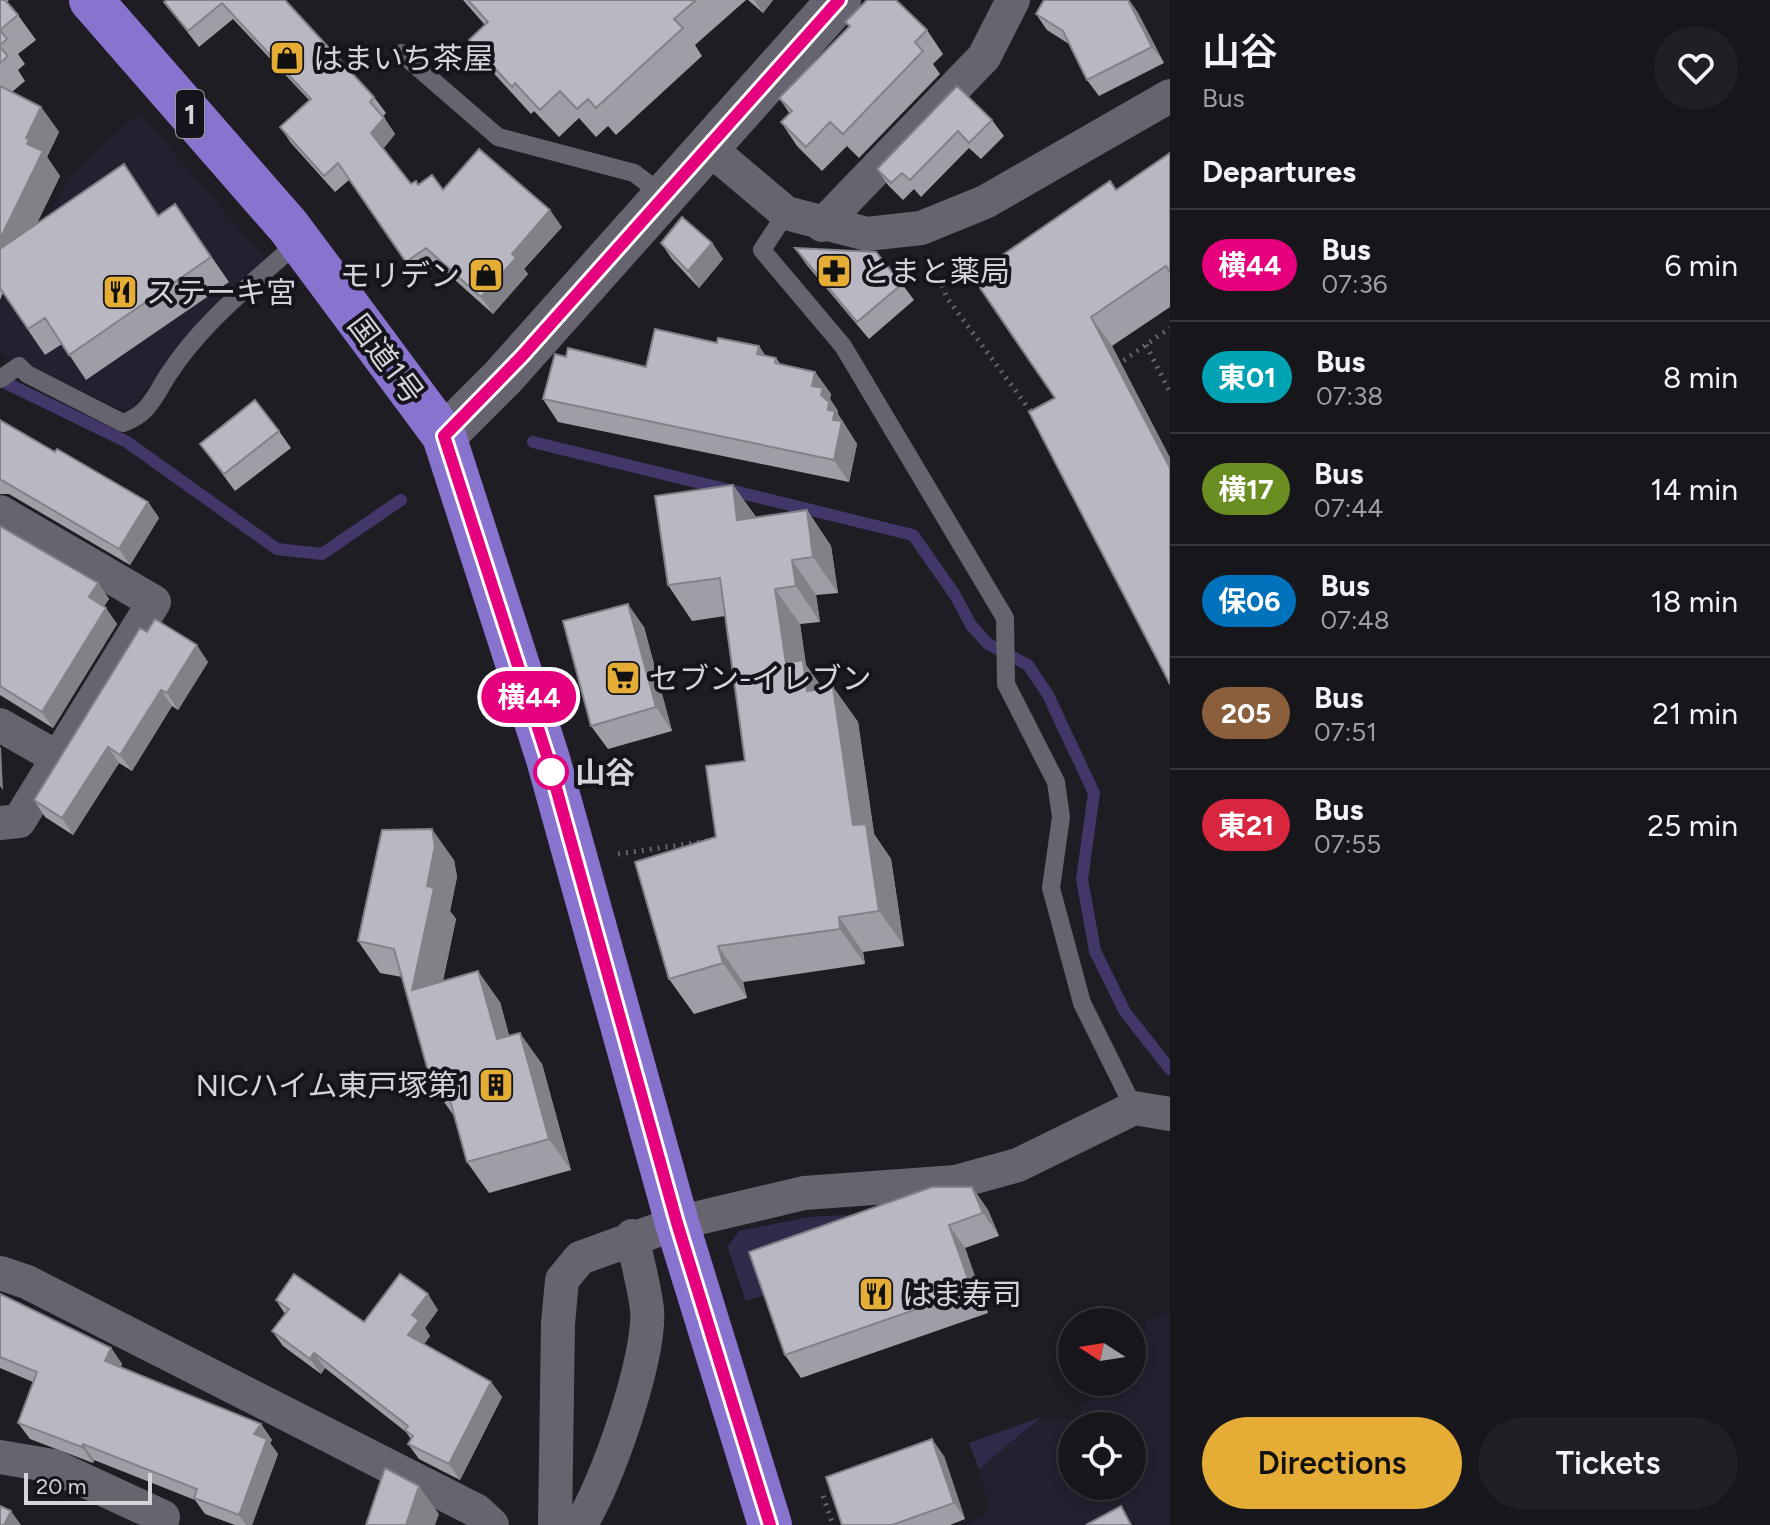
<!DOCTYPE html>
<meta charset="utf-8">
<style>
:root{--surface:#16161b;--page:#1f1f24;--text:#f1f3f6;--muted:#9e9fa3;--line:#35353a;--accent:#e5ad35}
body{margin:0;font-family:Figtree,"Noto Sans JP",sans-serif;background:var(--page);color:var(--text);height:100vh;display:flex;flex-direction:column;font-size:30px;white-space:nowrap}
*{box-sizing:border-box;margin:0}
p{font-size:26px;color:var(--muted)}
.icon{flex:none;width:44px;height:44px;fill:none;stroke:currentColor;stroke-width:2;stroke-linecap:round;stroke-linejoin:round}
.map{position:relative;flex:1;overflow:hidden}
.details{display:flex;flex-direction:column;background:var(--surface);width:600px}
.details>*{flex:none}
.badge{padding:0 16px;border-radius:26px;font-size:28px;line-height:52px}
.needle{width:52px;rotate:282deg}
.buttons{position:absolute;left:1058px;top:1308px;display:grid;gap:16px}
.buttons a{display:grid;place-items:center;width:88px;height:88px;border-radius:50%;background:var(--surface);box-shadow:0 4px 12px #0003,0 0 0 2px var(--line);font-size:40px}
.scale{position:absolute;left:24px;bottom:20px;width:128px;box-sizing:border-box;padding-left:8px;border:4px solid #d4d4d9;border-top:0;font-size:22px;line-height:28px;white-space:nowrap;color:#d4d4d9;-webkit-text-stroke:6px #15131b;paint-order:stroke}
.map>.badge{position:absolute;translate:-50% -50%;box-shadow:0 0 0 4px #fff}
h2{padding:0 32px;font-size:30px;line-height:72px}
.round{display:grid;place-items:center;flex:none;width:84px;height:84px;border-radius:42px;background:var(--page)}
.overview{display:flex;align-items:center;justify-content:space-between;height:136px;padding:0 32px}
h1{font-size:38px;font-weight:600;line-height:60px}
.button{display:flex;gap:16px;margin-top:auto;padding:16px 32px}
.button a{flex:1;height:92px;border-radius:48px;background:var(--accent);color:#111;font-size:32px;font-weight:600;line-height:92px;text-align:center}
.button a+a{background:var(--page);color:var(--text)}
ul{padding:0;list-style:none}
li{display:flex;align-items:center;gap:24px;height:112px;padding:0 32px;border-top:2px solid var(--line)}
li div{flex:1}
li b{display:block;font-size:30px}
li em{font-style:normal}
li .badge{min-width:88px;font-weight:700;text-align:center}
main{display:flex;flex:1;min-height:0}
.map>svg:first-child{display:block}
.built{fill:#23212f;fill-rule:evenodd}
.green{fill:#312a4b}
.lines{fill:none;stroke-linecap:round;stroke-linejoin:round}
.stream{stroke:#423768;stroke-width:12}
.path{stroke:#65646a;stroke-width:5;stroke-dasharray:2 6;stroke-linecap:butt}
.lane{stroke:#66656f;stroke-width:18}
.street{stroke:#66656f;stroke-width:34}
.secondary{stroke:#66656f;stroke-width:44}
.highway{stroke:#8874ce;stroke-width:44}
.wall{fill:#9f9ea7}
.shaded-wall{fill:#828188}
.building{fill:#b9b8c2;stroke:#828188;stroke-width:2}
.line-casing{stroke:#fff;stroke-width:18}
.line{stroke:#e6007e;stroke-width:12}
.stop-dot{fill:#fff;stroke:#e6007e;stroke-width:4}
.labels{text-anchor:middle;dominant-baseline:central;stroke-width:8;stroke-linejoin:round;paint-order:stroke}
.shield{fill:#15131b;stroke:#9b9aa0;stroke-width:2}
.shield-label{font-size:28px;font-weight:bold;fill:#d4d4d9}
.poi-label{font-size:30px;fill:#d4d4d9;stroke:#15131b;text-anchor:start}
.street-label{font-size:30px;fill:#d4d4d9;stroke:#15131b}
.stop-label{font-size:30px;font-weight:bold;fill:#d4d4d9;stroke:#15131b;text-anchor:start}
</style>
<main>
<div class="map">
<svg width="1170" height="1525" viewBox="0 0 1170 1525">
<rect width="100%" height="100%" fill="#1e1d24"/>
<path class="built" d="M139,112L268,262L211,307L132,408L123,410L38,371L19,357L10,361L0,350V305L69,176Z
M1170,1313V1525H965L990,1510L979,1469L1041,1417L1073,1420L1104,1382H1132V1348L1147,1329L1145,1320ZM1072,1426H1132V1486H1072Z"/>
<path class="green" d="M949,1209L771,1293L746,1301L729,1252L728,1246L739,1231L809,1217Z
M1041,1417L979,1469L969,1443Z"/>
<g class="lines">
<path class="stream" d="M0,375L8,384L127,442L277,549L322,554L401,500
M533,442L913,535L955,595L971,625L988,644L1028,665L1048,695L1094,793L1082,879L1095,951L1125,1012L1170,1069"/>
<path class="path" d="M934,263L947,298L1032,413
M1146,345L1170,392
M1117,365L1170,328
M618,854L707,841
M823,1496L833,1525"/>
<path class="lane" d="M401,53L498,137L634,173L666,197
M786,213L762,250L843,346L1005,618L1006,684L1056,782L1061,817L1051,888L1082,1003L1134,1108
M0,379L19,366L27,374L123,423C149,414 154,397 168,375C203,321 251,285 298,242"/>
<path class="street" d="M709,148L786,213L867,234L921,228L985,202L1170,96
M822,225L984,57L1013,0
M0,512L154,602L19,821L0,823
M0,725L58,758
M0,1273L27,1282L477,1511L492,1525
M0,1457L53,1466L163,1517L161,1525
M555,1525L558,1324L562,1280L580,1258L677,1223L804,1193L956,1182L1018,1165L1134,1108L1170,1114
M580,1525C607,1484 651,1356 647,1309C644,1285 637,1260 632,1236"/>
<path class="secondary" d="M444,436L503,377L839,0"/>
<path class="highway" d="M91,0L289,227L444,436L548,759L677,1223L770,1525"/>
</g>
<path class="wall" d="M0,0H9L7,2L18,15L36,40L18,54L25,64L18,70L25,81L12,92L41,107L59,132L47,157L60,176L37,223L159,215L175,204L229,282L86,380L62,344L45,355L3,293L0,300Z
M285,0L374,97L386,113L383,116L395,134L383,149L411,184H418L443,190L562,227L524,269L528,274L493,314L437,264L417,279L349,180L335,192L291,143L280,127L309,100L233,19L199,47L164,2Z
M463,0H746L695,45L702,56L616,135L608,126L596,137L579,118L559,137L534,111L531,114L488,67L469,40L485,25Z
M748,0H773L763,13Z
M1129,0L1138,13L1164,63L1099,96L1087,80L1069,44L1047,30L1036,14Z
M845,22L927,30L943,54L933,64L940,74L859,158L847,146L822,171L797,146L781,122L790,114L779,98L849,27Z
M957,86L992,120L1004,136L981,159L969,148L921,197L914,189L903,200L888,185L877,169Z
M1170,153V307L1112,346L1170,458V684L1055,398L1116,190Z
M661,243H712L723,259L699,288L672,259Z
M795,248L902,284L914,300L869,339L806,264Z
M717,343L759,346L765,355L776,358L781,365L815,372L831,394L830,399L838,411V414L857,444L849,482L558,422L543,399L566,357L646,367Z
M0,420L55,452L148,502L159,518L130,565L9,494H0Z
M279,431L291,448L235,491L200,444Z
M733,485L756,517L807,510L831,546L838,593L816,595L820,622L800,624L806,665L823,689L833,687L858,722L874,834L891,859L904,946L863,952L865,964L743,982L747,998L694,1014L669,979L716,837L745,761L725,616L692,621L668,585Z
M0,526L98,583L109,599L104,606L117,624L53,728L0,695Z
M644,627L672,731L608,749L591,726Z
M140,628L208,662L178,710L172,706L132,771L119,763L73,835L45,817L34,800Z
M454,860L457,877L450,911L456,919L443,981L500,1002L509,1036L542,1064L571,1170L489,1193L467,1162L454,1116L432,1085L402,977L380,973L358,941Z
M972,1187L988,1210L999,1236L965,1248L988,1313L801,1378L785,1355Z
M0,1294L111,1348L122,1364L121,1367L261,1424L272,1440L270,1443L278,1454L252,1525H235L205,1514L195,1500L94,1460L93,1463L30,1439L18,1423L33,1382L0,1368Z
M276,1300L364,1322L438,1310L425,1328L430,1336L424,1344L491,1382L502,1397L460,1480L419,1459L408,1444L411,1439L406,1432L325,1368L321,1374L283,1346L272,1331L285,1314Z
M944,1456L965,1519L950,1525H842Z"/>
<path class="shaded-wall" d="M754,0H773L763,13Z
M1129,0L1138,13L1164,63L1152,47Z
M41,107L59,132L47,157L60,176L10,279L0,264V239L27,144L26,138Z
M384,118L395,134L382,150L371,133Z
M550,210L562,227L524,269L528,274L493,314L481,297L512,254Z
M712,243L723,259L699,288L688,271Z
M1091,317L1112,346L1170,458V468Z
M759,346L774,369L757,354Z
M815,372L831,394L830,399L838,411V414L857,444L849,482L834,460L812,386Z
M733,485L757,520H737Z
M148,502L159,518L130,565L119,549Z
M807,510L831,546L838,593L813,557Z
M792,560L816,595L820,622L796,586Z
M98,583L109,599L100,613L89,597Z
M775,589L800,624L806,665L828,696L832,726L786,663Z
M628,604L644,627L672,731L656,707Z
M106,608L117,624L53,728L42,712Z
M197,645L208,662L178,710L167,693Z
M833,687L858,722L874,834L891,859L904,946L879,911L853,825Z
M161,690L172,706L132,771L120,755Z
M0,747L1,748L3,790L0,786Z
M108,747L119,763L73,835L62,818Z
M432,829L454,860L457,877L450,911L456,919L434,1021L412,990L427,886Z
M839,917L863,952L865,964L840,929Z
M718,946L743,982L747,998L723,963Z
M478,971L500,1002L519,1071L497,1039Z
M520,1033L542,1064L571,1170L549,1139Z
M972,1187L988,1210L999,1236L983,1213Z
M949,1225L965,1248L988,1313L972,1290Z
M428,1294L438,1310L425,1328L430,1336L419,1351L408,1335L412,1315Z
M111,1348L122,1364L116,1376L105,1361Z
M314,1353L325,1368L321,1374L310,1359Z
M491,1382L502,1397L460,1480L449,1464Z
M261,1424L272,1440L270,1443L278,1454L252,1525H246L239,1515L254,1434Z
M932,1439L944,1456L965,1519L954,1503Z
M83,1444L94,1460L93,1463L82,1447Z
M419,1486L439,1514L435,1525H406Z
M11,1511L21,1525H4Z"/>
<path class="building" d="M0,0H5L18,15L0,30Z
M167,0H285L374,97L370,102L384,118L371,133L411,184L416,181L418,185L432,175L443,190L479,149L550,210L512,254L516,258L481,297L426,248L406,262L338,163L324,176L280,127L311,99L222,3L188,31L164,2Z
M468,0H696L674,19L683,28L596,108L588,99L577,109L560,91L540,110L515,83L512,87L469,40L488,22Z
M867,0H896L927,30L915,42L923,51L843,134L830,122L806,147L781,122L792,111L779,98L850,26L845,22Z
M1044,0H1128L1152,47L1087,80L1063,31L1036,14Z
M0,30L7,39L0,45Z
M0,47L8,56L0,63Z
M0,86L41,107L26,138L29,140L27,144L43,151L0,239Z
M957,86L992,120L969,143L958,131L910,180L902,173L891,183L877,169Z
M1170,153V272L1166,266L1091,317L1170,468V684L1029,412L1055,398L972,276L1110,181L1116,190Z
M124,164L158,216L175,204L211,257L69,355L45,318L28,329L0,288V249Z
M682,217L712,243L688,271L661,243Z
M795,248L876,252L902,284L857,322Z
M655,329L717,343L718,338L759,346L757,354L776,358L775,363L815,372L812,386L823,388L821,395L829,402L828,410L835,411L833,420L842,421L834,460L543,399L555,354L566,357L568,348L646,367Z
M255,400L279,431L224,474L200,444Z
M0,420L55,452L57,449L148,502L119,549L0,479Z
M733,485L737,520L807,510L813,557L792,560L796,586L775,589L786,663L803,660L807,691L833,687L853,825L866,824L879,911L839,917L840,929L718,946L723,963L669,979L635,862L716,837L706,766L745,761L720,578L668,585L655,496Z
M0,526L98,583L89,597L106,608L42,712L0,686Z
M628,604L656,707L591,726L563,621Z
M155,619L197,645L167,693L161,690L120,755L108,747L62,818L34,800L140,628L147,632Z
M432,829L435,846L427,886L434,888L412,990L478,971L497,1039L520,1033L549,1139L467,1162L445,1082L432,1085L394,949L358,941L382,830Z
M932,1187H972L983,1213L949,1225L972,1290L785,1355L749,1252Z
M294,1274L364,1322L400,1274L428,1294L412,1315L419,1320L408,1335L491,1382L449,1464L408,1444L413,1436L405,1430L408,1426L314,1353L310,1359L272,1331L289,1309L276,1300Z
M0,1294L111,1348L105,1361L261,1424L254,1434L267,1439L239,1515L194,1498L197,1489L83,1444L82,1447L18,1423L37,1372L0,1357Z
M932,1439L954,1503L892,1525H842L826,1477Z
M385,1468L419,1486L406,1525H366Z
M0,1506L11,1511L4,1525H0Z
M1121,1506L1131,1525H1086Z"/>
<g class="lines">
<g class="line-casing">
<path id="line" d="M770,1525L677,1223L548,759L444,436L522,356L839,0"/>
</g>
<use href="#line" class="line"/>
</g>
<defs>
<g id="shop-square" transform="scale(1.8)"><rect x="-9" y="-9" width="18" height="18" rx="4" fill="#e5ad35" stroke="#15131b"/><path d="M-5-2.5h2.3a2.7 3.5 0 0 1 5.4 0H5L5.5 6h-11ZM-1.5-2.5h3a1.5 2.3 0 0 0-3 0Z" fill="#111"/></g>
<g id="pharmacy-square" transform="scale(1.8)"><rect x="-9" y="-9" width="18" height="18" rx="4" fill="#e5ad35" stroke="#15131b"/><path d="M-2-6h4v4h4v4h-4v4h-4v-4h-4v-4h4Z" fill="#111"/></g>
<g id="restaurant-square" transform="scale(1.8)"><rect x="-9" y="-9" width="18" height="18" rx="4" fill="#e5ad35" stroke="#15131b"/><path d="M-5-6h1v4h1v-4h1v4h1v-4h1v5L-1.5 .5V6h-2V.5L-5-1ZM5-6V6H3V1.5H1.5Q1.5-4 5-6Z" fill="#111"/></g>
<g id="supermarket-square" transform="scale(1.8)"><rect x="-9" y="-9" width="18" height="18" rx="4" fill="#e5ad35" stroke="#15131b"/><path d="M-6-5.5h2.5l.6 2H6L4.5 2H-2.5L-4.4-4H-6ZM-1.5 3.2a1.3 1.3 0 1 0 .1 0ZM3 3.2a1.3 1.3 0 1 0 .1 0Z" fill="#111"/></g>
<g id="building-square" transform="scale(1.8)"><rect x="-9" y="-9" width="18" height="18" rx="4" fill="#e5ad35" stroke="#15131b"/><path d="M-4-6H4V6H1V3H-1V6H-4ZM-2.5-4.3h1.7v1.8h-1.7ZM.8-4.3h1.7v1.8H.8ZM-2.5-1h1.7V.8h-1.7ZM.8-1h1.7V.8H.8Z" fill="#111"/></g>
</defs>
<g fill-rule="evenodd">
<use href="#shop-square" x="287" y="58"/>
<use href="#pharmacy-square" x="834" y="271"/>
<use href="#shop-square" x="486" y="275"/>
<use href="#restaurant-square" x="120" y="292"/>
<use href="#supermarket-square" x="623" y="678"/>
<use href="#building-square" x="496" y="1085"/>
<use href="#restaurant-square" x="876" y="1294"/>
</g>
<circle class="stop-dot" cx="551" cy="772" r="16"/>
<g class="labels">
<rect class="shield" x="176" y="90" width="28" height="48" rx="6"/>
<g class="shield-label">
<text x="190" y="114">1</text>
</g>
<g class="poi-label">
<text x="313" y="58">はまいち茶屋</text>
<text x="860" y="271">とまと薬局</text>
<text x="460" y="275" text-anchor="end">モリデン</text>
<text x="146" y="292">ステーキ宮</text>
<text x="649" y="678">セブン-イレブン</text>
<text x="470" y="1085" text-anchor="end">NICハイム東戸塚第1</text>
<text x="902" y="1294">はま寿司</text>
</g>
<g class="street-label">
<text transform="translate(386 359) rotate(53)">国道1号</text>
</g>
<g class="stop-label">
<text x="575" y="772">山谷</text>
</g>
</g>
</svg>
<div class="buttons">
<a><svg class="needle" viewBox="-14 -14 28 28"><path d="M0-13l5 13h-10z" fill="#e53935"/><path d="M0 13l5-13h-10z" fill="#9e9fa3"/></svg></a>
<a><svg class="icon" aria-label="locate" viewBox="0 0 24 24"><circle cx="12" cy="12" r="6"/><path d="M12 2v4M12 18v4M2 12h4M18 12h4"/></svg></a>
</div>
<div class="scale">20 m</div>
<b class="badge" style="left:529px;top:697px;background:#e6007e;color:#fff">横44</b>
</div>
<section class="details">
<div class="overview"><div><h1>山谷</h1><p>Bus</p></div><a class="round"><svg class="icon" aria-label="heart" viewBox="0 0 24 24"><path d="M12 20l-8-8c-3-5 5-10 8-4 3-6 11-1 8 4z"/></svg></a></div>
<h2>Departures</h2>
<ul>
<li><span class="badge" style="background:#e6007e;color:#fff">横44</span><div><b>Bus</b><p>07:36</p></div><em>6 min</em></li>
<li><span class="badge" style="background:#00a3b4;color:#fff">東01</span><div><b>Bus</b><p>07:38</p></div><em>8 min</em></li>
<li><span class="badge" style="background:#6b8e23;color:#fff">横17</span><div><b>Bus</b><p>07:44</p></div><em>14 min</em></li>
<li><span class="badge" style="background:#0072bc;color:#fff">保06</span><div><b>Bus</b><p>07:48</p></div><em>18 min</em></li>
<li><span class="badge" style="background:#8b5e3c;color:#fff">205</span><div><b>Bus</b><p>07:51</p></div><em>21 min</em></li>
<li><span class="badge" style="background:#d7263d;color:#fff">東21</span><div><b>Bus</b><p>07:55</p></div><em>25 min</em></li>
</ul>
<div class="button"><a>Directions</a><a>Tickets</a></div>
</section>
</main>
